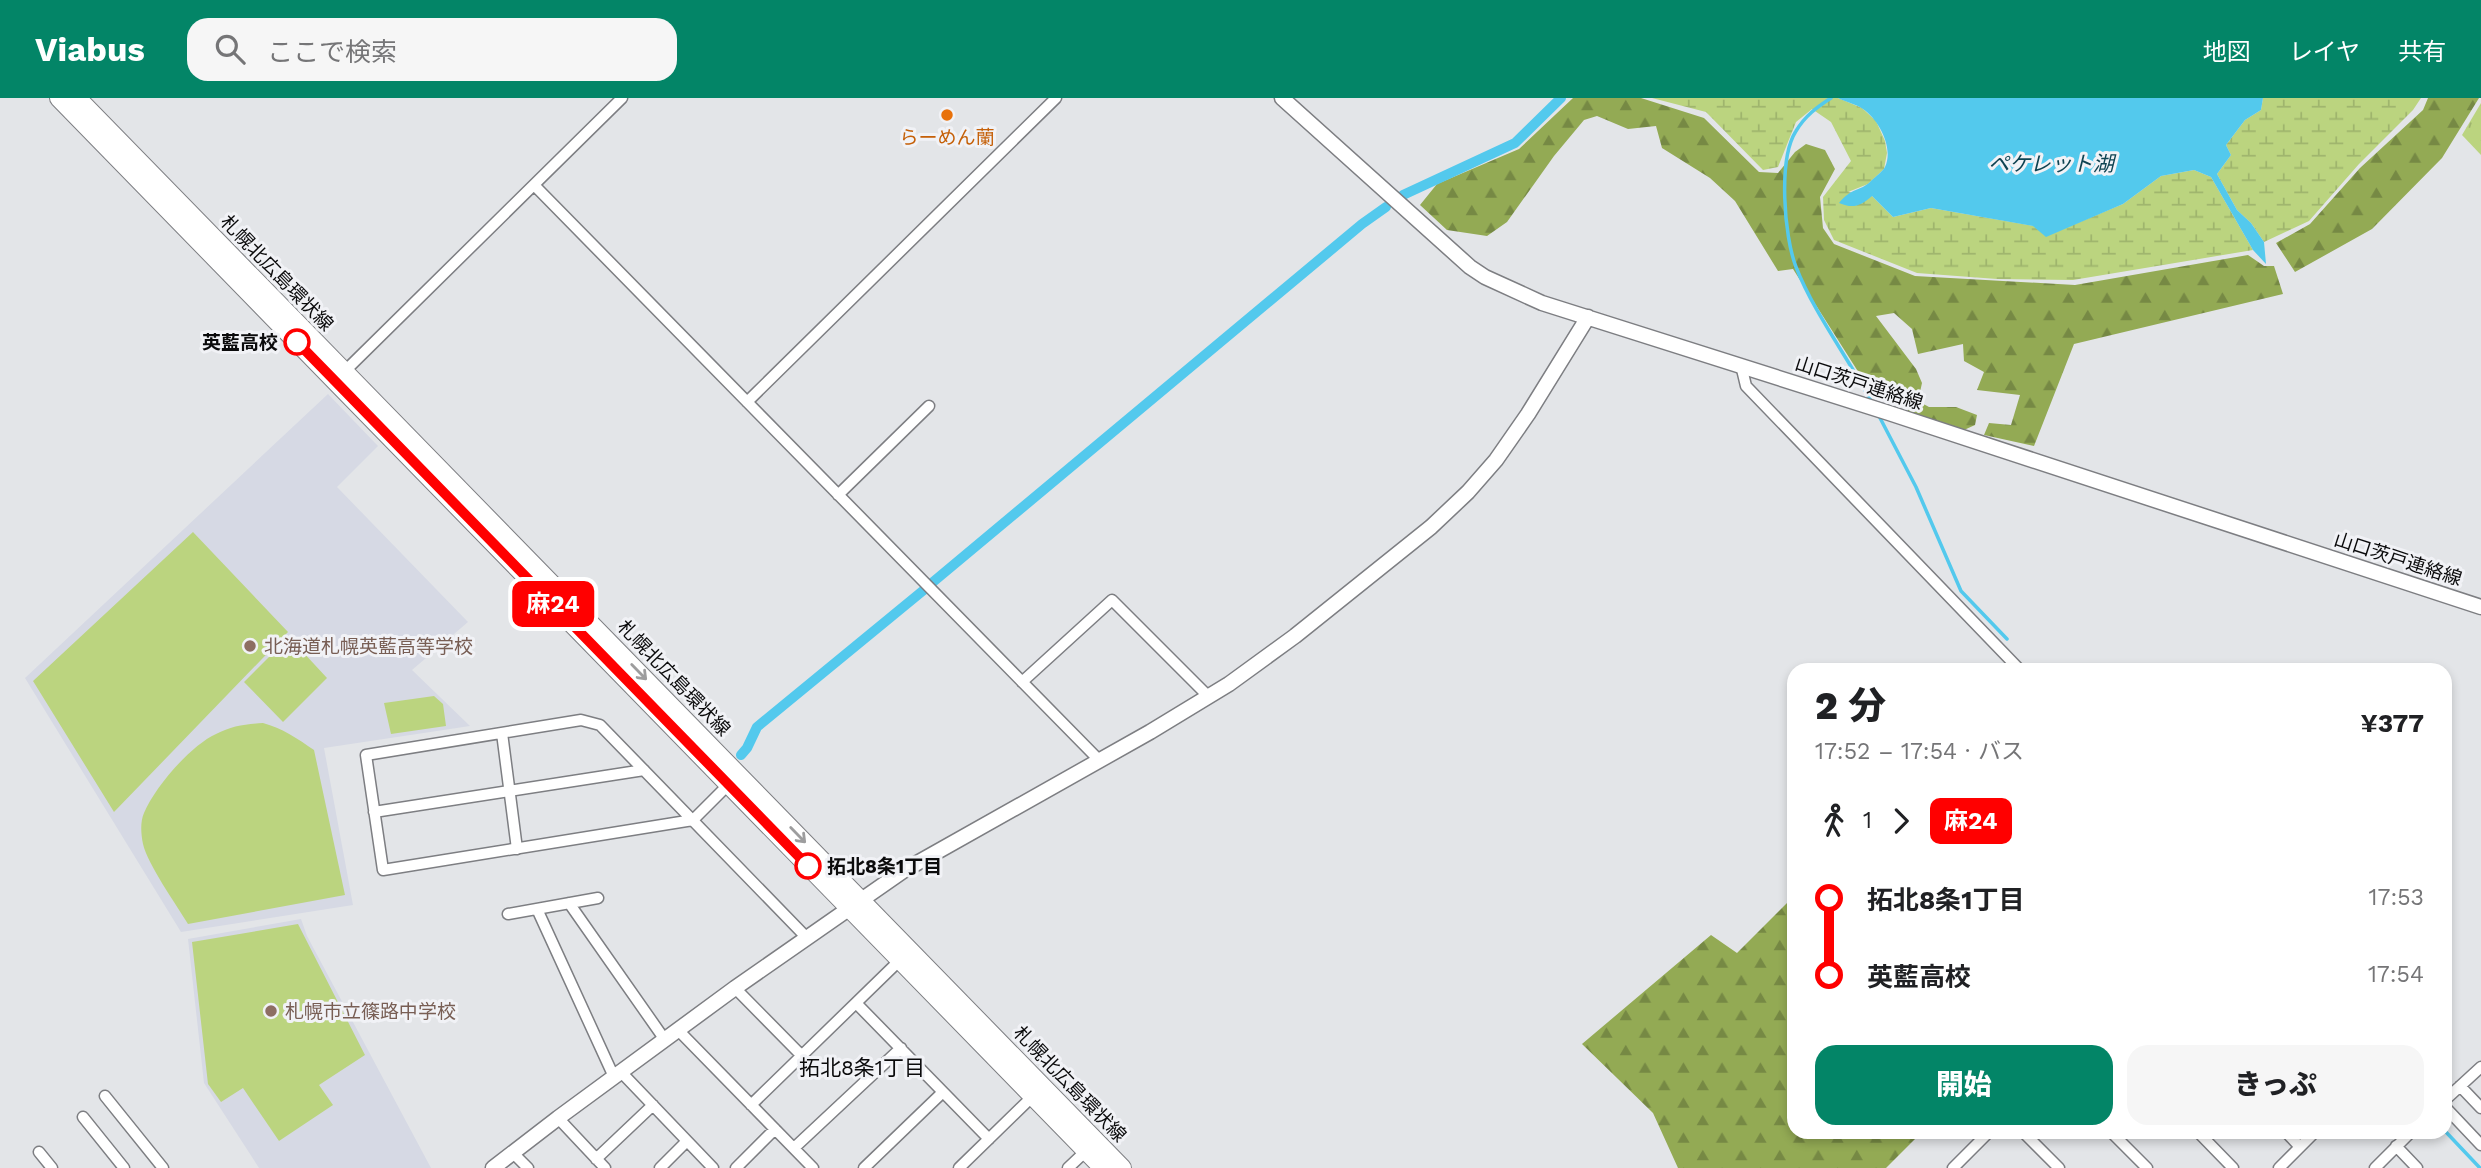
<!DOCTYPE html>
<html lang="ja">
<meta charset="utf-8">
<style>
:root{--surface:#fff;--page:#f6f6f6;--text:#202124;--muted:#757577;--accent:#038567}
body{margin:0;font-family:"Work Sans","Noto Sans JP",sans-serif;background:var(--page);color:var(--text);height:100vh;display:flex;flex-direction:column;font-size:26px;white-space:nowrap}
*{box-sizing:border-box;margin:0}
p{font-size:23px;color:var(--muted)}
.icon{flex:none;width:38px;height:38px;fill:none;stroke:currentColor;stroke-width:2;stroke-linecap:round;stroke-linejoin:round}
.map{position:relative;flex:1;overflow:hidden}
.panel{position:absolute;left:1787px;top:565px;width:665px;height:476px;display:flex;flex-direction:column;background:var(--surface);border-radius:21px;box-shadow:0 4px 10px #0003}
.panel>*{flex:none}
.badge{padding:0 14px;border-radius:10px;font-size:24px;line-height:46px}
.map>.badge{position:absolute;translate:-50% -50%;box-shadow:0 0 0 4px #fff}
.legs{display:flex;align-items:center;gap:10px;height:77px;padding:0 28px;font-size:23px}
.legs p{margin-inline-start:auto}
.headline{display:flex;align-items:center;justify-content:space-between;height:119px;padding:0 28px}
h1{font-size:38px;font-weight:800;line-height:52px}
.button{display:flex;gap:14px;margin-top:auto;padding:14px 28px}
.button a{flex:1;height:80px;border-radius:21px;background:var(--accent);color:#fff;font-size:28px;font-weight:800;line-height:80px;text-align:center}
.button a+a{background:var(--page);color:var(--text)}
ul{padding:0 28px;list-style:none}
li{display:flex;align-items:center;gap:24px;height:77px;font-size:26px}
li i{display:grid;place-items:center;width:10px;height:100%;margin:0 9px;background:currentColor}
li i::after{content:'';width:18px;height:18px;margin:-9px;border:5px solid;border-radius:50%;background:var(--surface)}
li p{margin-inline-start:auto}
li:first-child i{background:linear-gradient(#0000 50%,currentColor 0)}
li:last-child i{background:linear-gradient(currentColor 50%,#0000 0)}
header{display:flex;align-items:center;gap:42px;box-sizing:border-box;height:98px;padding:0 35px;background:var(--accent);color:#fff}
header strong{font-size:33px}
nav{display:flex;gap:38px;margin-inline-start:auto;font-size:24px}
.search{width:490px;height:63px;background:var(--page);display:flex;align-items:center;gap:18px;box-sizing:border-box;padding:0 24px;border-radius:21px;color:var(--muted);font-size:26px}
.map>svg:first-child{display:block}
.built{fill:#d6d9e4}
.grass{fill:url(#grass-tufts)}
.forest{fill:url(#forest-firs)}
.wetland{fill:url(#wetland-marsh)}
.pitch{fill:#bbd47f}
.water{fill:#53c9ed}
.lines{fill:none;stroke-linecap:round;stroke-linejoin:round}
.stream{stroke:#53c9ed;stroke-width:3.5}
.canal{stroke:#53c9ed;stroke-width:10}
.minor-casing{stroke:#7d7e82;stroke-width:13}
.tertiary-casing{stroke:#7d7e82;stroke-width:17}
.primary-casing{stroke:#7d7e82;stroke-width:20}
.minor{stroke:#fff;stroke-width:10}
.tertiary{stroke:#fff;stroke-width:14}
.primary{stroke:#fff;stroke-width:18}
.oneway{stroke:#9d9d9e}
.line-1-casing{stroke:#fff;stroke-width:16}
.line-1{stroke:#f00;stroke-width:10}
.food-dot{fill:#e8710a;stroke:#f1f2f6;stroke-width:2.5}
.stop-1-dot{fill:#fff;stroke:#f00;stroke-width:3.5}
.education-dot{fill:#8d6e63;stroke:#f1f2f6;stroke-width:2.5}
.labels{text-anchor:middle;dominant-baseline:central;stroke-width:6;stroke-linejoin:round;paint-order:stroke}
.food-label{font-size:19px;fill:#c56008;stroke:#f1f2f6}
.street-label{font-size:19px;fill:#0b0b0c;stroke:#f1f2f6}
.stop-label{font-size:19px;font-weight:bold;fill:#0b0b0c;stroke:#f1f2f6;text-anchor:end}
.education-label{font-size:19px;fill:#785e54;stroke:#f1f2f6;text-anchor:start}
.water-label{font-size:21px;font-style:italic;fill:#0e4352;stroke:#f1f2f6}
.neighbourhood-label{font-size:21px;fill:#0b0b0c;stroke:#f1f2f6}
</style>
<header>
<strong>Viabus</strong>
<div class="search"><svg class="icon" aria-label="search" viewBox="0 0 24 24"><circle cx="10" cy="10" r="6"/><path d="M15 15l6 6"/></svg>ここで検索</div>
<nav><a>地図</a><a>レイヤ</a><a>共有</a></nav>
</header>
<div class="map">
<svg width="2481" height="1070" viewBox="0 0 2481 1070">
<defs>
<pattern id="grass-tufts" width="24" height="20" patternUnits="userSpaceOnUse" patternTransform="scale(1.75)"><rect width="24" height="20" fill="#bbd47f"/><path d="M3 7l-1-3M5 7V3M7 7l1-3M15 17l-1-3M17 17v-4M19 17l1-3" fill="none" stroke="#9fb56d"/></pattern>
<pattern id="forest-firs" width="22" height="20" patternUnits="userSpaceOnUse" patternTransform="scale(1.75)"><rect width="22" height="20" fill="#93aa54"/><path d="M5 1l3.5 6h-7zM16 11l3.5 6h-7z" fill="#768944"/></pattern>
<pattern id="wetland-marsh" width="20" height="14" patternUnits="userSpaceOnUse" patternTransform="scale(1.75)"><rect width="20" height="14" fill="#bbd47f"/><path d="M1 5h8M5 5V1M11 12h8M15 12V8" fill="none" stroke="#9fb56d"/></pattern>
</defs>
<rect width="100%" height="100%" fill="#e3e5e8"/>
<path class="built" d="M328,296L378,348L337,389L468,524L412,572L470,628L324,650L353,807L181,834L25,580Z
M301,821L307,838L431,1070H259L204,985L188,841Z"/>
<path class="grass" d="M2481,5V57L2462,37Z"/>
<path class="forest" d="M1573,0H1641L1704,20L1759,74L1778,75L1795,54L1806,46L1825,52L1835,71L1820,99L1823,130L1834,146L1915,178L2075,187L2248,157L2264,168H2274L2283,196L2074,246L2034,348L1984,337L1989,325L2011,327L2020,297L1977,292L1984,274L1964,263L1963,246L1918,256L1912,231L1894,215L1876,218L1916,271L1922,285L1918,303L1929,309H1956L1977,317L1975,327L1964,332L1907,316L1913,296L1882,284L1871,294L1793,171L1778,173L1735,103L1710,80L1662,50L1656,28L1628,31L1597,18L1584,22L1554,58L1507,124L1487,138L1447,132L1420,107L1437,86L1519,51Z
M2428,0H2479L2442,60L2372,131L2295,174L2276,145L2310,126L2360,70L2423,12Z
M1794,798V1034H1922L1886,1070H1678L1653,1015L1582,946L1711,837L1737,855Z"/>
<path class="wetland" d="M1652,0H1838L1862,10L1876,23L1885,43L1887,55L1884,71L1868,86L1848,94L1872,98L1893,119L1931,110L2034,128L2046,138L2123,106L2161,78L2194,72L2211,79L2253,152L2073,182L1997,181L1917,175L1834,142L1824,122L1823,99L1851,63L1831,24L1812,11L1796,24L1778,69L1763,72L1706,14Z
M2263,0H2421L2413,12L2359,66L2309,123L2264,144L2251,125L2237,112L2217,76L2231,57L2226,47L2245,22L2261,12Z"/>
<path class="pitch" d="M193,434L288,534L114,714L33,583Z
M289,539L327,580L283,624L244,584Z
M434,598L443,606L446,628L391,636L384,605Z
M263,625C282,630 298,641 314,652L345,797L188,826C176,806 148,767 143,746C141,736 140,724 144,715C155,689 190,648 216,636C231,628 246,626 263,625Z
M298,826L365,957L319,987L333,1007L279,1043L243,990L221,1004L208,986L192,844Z"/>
<path class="water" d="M1838,0H2263L2261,12L2245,22L2226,47L2231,57L2217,76L2237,112L2251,125L2264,144L2266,166L2253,152L2211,79L2194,72L2161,78L2123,106L2046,139L2033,128L1931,110L1893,119L1872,98C1861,108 1853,111 1839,105C1852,89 1859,94 1870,84C1874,80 1883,73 1885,69C1894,50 1879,22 1863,11C1856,6 1846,4 1838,0Z"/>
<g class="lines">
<path class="stream" d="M1831,0C1817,9 1805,18 1796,33C1778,61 1784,138 1796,169C1814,215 1849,261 1872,305
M1879,318L1916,389L1961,493L2007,541
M2445,1033L2480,1070"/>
<path class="canal" d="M1403,97L1515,45L1561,0
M933,484L1362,126L1386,109
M741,657L747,650L757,629L925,491"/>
<g class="minor-casing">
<path id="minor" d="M534,87L1099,662
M1741,267L1746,288L2020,572
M345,273L622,0
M747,304L1056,0
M838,397L929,308
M1022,584L1112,502L1209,599
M502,635L517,751
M729,686L693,722L383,772L366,657L581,622L600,627L807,840
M374,714L644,672
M569,805L665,942
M537,811L614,979
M508,816L598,800
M735,890L802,958
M856,905L989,1041
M678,932L813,1070
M621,974L713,1070
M2460,988L2481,1010
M105,998L163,1070
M2445,1002L2481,969
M751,1007L900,862
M2445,1009L2481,1047
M83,1019L124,1070
M558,1020L605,1070
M2023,1034L2059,1070
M2111,1034L2147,1070
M2198,1034L2233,1070
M2286,1034L2300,1049
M2396,1048L2417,1070
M794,1050L901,950
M39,1054L52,1070
M513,1055L528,1070
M596,1061L653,1007
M660,1070L687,1043
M736,1070L775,1031
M864,1070L943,994
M959,1070L1037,994
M1068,1070L1086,1053
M1953,1070L1989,1034
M2279,1070L2315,1034
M2375,1070L2411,1034"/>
</g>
<g class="tertiary-casing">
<path id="tertiary" d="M1282,0L1470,169L1485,179L1542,205L1889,315L2481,509
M493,1070L558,1020L735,890L903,773L1150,634L1229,586L1295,538L1431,429L1468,394L1496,362L1528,316L1588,219"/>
</g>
<g class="primary-casing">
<path id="primary" d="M59,0L1103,1070
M77,0L1122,1070"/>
</g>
<use href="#minor" class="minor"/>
<use href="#tertiary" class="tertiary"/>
<use href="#primary" class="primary"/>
</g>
<defs><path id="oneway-shaft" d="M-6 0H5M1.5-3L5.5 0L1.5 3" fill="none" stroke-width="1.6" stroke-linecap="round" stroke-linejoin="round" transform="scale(1.75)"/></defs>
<g class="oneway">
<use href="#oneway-shaft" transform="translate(639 574) rotate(46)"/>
<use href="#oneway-shaft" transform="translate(798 737) rotate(46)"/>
</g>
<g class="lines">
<g class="line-1-casing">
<path id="line-1" d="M297,244L808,768"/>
</g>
<use href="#line-1" class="line-1"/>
</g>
<circle class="food-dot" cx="947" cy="17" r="7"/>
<g class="stop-1-dot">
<circle cx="297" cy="244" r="12"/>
<circle cx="808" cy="768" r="12"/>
</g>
<g class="education-dot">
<circle cx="250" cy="548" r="7"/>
<circle cx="271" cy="913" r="7"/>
</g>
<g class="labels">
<g class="food-label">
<text x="947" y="39">らーめん蘭</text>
</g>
<g class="street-label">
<text transform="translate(277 175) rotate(46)">札幌北広島環状線</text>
<text transform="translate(1859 285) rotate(18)">山口茨戸連絡線</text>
<text transform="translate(2398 461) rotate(18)">山口茨戸連絡線</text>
<text transform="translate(674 580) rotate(46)">札幌北広島環状線</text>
<text transform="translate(1070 986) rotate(46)">札幌北広島環状線</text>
</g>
<g class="stop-label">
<text x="278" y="244">英藍高校</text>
<text x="827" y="768" text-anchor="start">拓北8条1丁目</text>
</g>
<g class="education-label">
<text x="264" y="548">北海道札幌英藍高等学校</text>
<text x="285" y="913">札幌市立篠路中学校</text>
</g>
<g class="water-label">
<text x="2051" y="65">ペケレット湖</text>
</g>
<g class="neighbourhood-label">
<text x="862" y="969">拓北8条1丁目</text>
</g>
</g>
</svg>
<b class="badge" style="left:553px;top:506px;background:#f00;color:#fff">麻24</b>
<section class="panel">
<div class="headline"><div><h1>2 分</h1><p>17:52 – 17:54 · バス</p></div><b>¥377</b></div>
<div class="legs"><svg class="icon" aria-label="walk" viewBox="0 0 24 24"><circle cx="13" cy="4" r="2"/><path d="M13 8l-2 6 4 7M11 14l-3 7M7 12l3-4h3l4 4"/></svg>1<svg class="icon" aria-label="forward" viewBox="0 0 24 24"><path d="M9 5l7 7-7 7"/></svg><b class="badge" style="background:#f00;color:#fff">麻24</b></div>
<ul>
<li><i style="color:#f00"></i><b>拓北8条1丁目</b><p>17:53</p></li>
<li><i style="color:#f00"></i><b>英藍高校</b><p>17:54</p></li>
</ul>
<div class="button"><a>開始</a><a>きっぷ</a></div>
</section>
</div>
